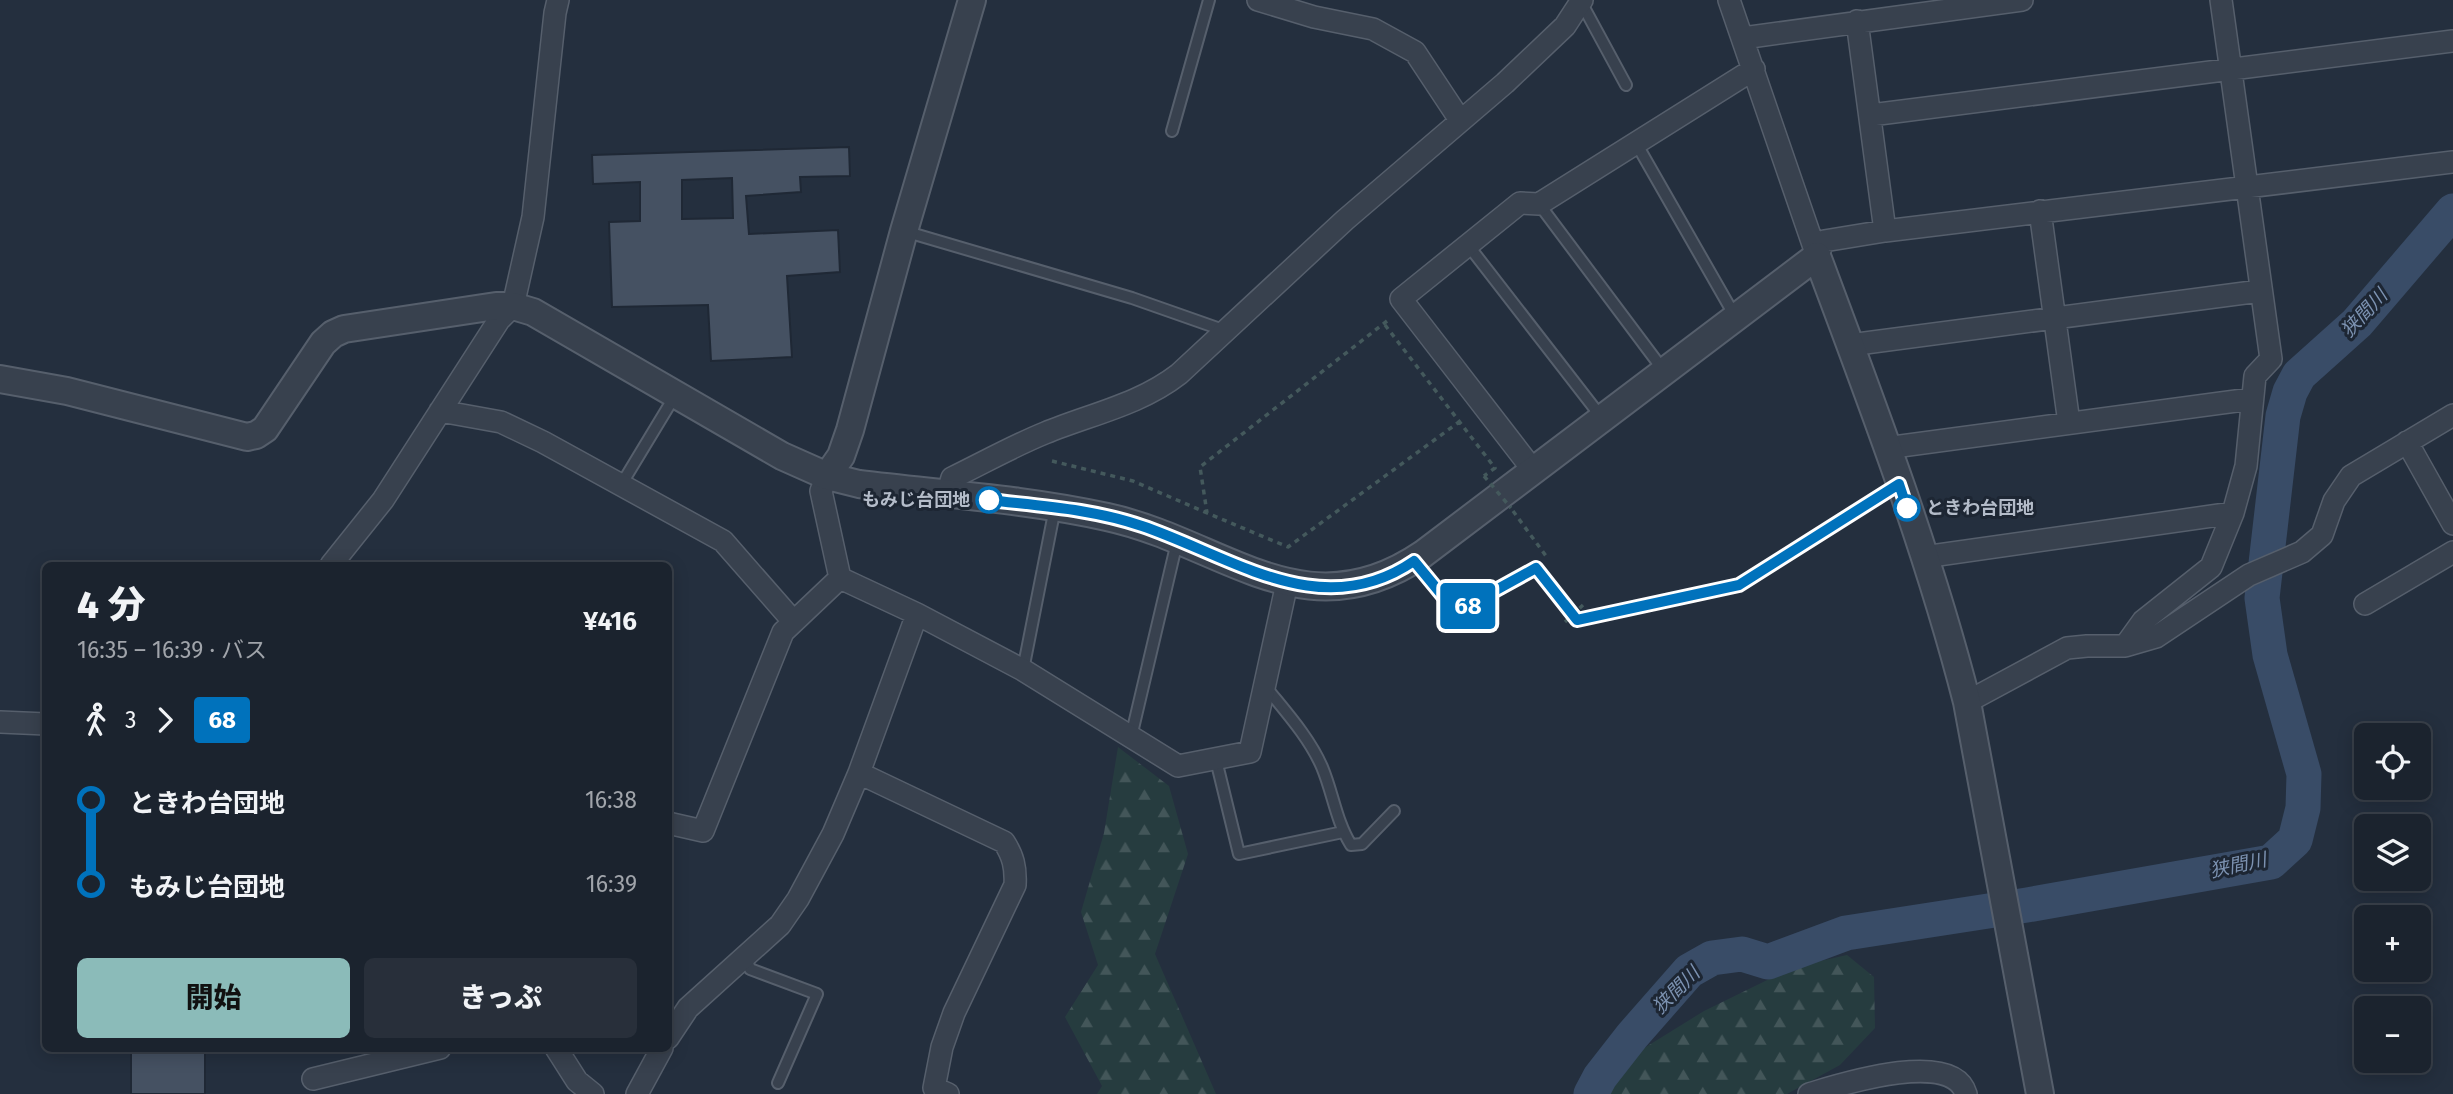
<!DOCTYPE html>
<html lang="ja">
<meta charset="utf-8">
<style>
:root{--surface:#1b232e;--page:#282f3a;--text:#f1f3f6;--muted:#a0a4aa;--line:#39404a;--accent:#8bbbb9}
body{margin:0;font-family:"Fira Sans","Noto Sans JP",sans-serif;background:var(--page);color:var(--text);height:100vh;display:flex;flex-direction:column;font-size:26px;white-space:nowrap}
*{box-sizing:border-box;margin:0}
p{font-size:23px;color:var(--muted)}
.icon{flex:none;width:38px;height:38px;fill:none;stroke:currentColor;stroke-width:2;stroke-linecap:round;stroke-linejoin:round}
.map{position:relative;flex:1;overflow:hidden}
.details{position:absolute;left:42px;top:562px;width:630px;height:490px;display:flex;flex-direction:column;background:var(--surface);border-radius:10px;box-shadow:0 4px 18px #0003,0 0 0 2px var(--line)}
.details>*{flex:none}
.badge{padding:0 14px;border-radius:5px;font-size:24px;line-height:46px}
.buttons{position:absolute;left:2354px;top:723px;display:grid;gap:14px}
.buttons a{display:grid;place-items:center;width:77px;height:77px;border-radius:10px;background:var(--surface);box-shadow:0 4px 18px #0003,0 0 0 2px var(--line);font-size:35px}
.map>.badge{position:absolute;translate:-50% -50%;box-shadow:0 0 0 4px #fff}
.legs{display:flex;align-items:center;gap:10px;height:77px;padding:0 35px;font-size:23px}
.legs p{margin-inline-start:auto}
.summary{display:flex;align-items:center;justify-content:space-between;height:119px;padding:0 35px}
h1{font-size:38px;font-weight:800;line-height:52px}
.button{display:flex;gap:14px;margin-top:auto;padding:14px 35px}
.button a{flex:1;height:80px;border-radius:10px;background:var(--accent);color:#111;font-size:28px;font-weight:800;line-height:80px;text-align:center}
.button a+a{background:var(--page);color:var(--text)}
ul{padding:0 35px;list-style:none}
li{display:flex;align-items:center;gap:24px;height:84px;font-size:26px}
li i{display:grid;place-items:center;width:10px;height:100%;margin:0 9px;background:currentColor}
li i::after{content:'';width:18px;height:18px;margin:-9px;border:5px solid;border-radius:50%;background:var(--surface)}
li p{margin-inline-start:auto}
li:first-child i{background:linear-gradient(#0000 50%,currentColor 0)}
li:last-child i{background:linear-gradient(currentColor 50%,#0000 0)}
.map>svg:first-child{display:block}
.forest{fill:url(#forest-firs)}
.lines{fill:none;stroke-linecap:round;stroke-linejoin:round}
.river{stroke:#394c67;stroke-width:35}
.building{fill:#455162;stroke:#1f2835;stroke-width:2;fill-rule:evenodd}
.service-casing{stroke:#565f6c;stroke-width:14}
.minor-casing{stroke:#565f6c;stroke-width:24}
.tertiary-casing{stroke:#565f6c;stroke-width:30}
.path{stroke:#44595c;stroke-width:3.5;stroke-dasharray:5 5;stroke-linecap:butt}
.service{stroke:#38414e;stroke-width:10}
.minor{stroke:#38414e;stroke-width:21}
.tertiary{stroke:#38414e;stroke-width:26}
.path-bridge{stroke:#44595c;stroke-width:3.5;stroke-dasharray:5 5;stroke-linecap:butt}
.line-1-casing{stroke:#fff;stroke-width:16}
.line-1{stroke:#0072bc;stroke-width:10}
.stop-1-dot{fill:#fff;stroke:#0072bc;stroke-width:3.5}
.labels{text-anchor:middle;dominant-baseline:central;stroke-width:6;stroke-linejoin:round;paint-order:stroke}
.stop-label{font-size:18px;font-weight:bold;fill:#b4bcc9;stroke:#1d2633;text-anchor:end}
.water-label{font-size:19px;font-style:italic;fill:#7c92b1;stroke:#1d2633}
</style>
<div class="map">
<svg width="2453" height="1094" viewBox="0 0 2453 1094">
<defs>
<pattern id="forest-firs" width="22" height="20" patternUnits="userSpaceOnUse" patternTransform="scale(1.75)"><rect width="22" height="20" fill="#263c3f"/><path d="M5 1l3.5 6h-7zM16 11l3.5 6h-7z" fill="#435659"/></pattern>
</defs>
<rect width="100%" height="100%" fill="#242f3e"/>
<path class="forest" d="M1118,747L1169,786L1188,854L1155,954L1216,1094H1097L1102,1086L1065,1017L1098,965L1081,912L1104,833Z
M1847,955L1874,977L1875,1028L1840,1065L1787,1094H1605L1620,1063L1704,1011L1794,967Z"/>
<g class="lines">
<path class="river" d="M1591,1094L1600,1077L1632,1036L1689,971L1712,958L1742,954L1768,962L1846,933L2027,905L2271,862L2295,840L2303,808L2304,774L2270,655L2262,598L2283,416L2290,392L2299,375L2357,323L2453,211"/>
</g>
<path class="building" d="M849,147L850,176L800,177L801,192L746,196L749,234L838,230L840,272L787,276L792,357L711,361L708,305L612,307L609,222L640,221V182L593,184L592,155ZM732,178L733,218L682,219V180Z
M131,1048H205V1094H131Z"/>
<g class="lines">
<g class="service-casing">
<path id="service" d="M1581,2L1626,85
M1172,131L1209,0
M1636,143L1736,318
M1539,204L1664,371
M904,231L1132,298L1226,331
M1468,245L1602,418
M621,485L676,394
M1414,561L1456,612L1536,568L1577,620L1739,585L1899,484
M1023,670L1055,508
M1265,686C1285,711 1309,737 1322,767C1333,793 1336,821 1351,845L1362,844L1394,811
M1131,737L1177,542
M1216,760L1239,854L1343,832
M746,958L750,969L817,994L778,1083"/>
</g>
<g class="minor-casing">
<path id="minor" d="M1258,0L1314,17L1373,29L1415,52L1460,120
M1729,0L1817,256
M1857,21L1885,231
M1743,38L2022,0
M1871,115L2453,41
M2040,211L2069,423
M1817,256L1824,241L1885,231L2453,162
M1850,345L2260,291
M440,411L501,422L543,442L723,541L793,621
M2407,442L2453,524
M1886,448L2251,399
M1533,470L1401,299L1520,203L1539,204L1754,69
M947,495L952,478C983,463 1013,446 1045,433C1091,414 1139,405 1179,374L1345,220L1505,83L1565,26L1582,0
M1924,557L2233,513
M331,565L383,500L499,320L513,306L533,217L555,13L558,0
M2365,604L2453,552
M917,614L1023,670L1178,766L1250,752L1287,583
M2125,646L2143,621L2211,567L2233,513L2246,466L2255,376L2271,359L2221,0
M1967,702L2067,648L2087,646H2125L2156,637L2249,575L2302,552L2322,535L2334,501L2351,476L2453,415
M0,722L46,724
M859,773L1004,842C1013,856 1016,867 1015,885L954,1013L942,1047L934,1088L948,1094
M668,823L703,831L783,632L840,578
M668,1038L688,1008L780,925L798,899L833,834L859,773L917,614L840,578L821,491L827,476
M556,1048L577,1081L593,1094
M313,1079L440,1048
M637,1094L662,1048
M1809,1094C1839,1085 1953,1048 1966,1094"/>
</g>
<g class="tertiary-casing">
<path id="tertiary" d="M0,379L67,391L247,437L256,435L265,429L323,343L333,334L344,329L496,306H513L533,312L782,456L827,476L859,484C941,494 1026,499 1107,517C1223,542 1304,635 1423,554L1817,256C1872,403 1928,550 1967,702L2040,1094
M827,476L841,456L850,430L904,231L972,0"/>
</g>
<path class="path" d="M1387,321L1200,467L1207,513L1288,547L1459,422
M1385,325L1495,468L1484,476
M1052,461L1133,481L1207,513
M1513,511L1546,556"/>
<use href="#service" class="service"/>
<use href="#minor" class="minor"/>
<use href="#tertiary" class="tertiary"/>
<path class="path-bridge" d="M1484,476L1511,508
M1565,622L1583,605"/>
</g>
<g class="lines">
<g class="line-1-casing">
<path id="line-1" d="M989,500C1040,506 1093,509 1142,526C1231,556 1321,625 1414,561L1456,612L1536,568L1577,620L1739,585L1899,484L1907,508"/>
</g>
<use href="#line-1" class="line-1"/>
</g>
<g class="stop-1-dot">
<circle cx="989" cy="500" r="12"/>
<circle cx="1907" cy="508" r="12"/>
</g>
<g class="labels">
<g class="stop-label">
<text x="970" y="500">もみじ台団地</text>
<text x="1926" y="508" text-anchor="start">ときわ台団地</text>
</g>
<g class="water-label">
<text transform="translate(2364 313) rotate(-47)">狭間川</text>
<text transform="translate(2238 865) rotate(-12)">狭間川</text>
<text transform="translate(1676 990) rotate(-45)">狭間川</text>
</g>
</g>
</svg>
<div class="buttons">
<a><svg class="icon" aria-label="locate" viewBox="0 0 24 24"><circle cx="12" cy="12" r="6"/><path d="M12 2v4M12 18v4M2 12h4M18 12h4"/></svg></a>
<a><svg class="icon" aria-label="layers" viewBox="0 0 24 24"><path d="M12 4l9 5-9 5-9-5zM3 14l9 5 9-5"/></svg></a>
<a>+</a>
<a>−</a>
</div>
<b class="badge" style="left:1468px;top:606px;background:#0072bc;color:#fff">68</b>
<section class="details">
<div class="summary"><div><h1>4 分</h1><p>16:35 – 16:39 · バス</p></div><b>¥416</b></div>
<div class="legs"><svg class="icon" aria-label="walk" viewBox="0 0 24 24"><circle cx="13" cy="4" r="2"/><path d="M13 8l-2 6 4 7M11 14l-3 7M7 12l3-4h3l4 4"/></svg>3<svg class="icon" aria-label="forward" viewBox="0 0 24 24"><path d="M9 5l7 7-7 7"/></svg><b class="badge" style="background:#0072bc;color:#fff">68</b></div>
<ul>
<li><i style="color:#0072bc"></i><b>ときわ台団地</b><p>16:38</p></li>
<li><i style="color:#0072bc"></i><b>もみじ台団地</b><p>16:39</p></li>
</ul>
<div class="button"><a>開始</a><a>きっぷ</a></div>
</section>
</div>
